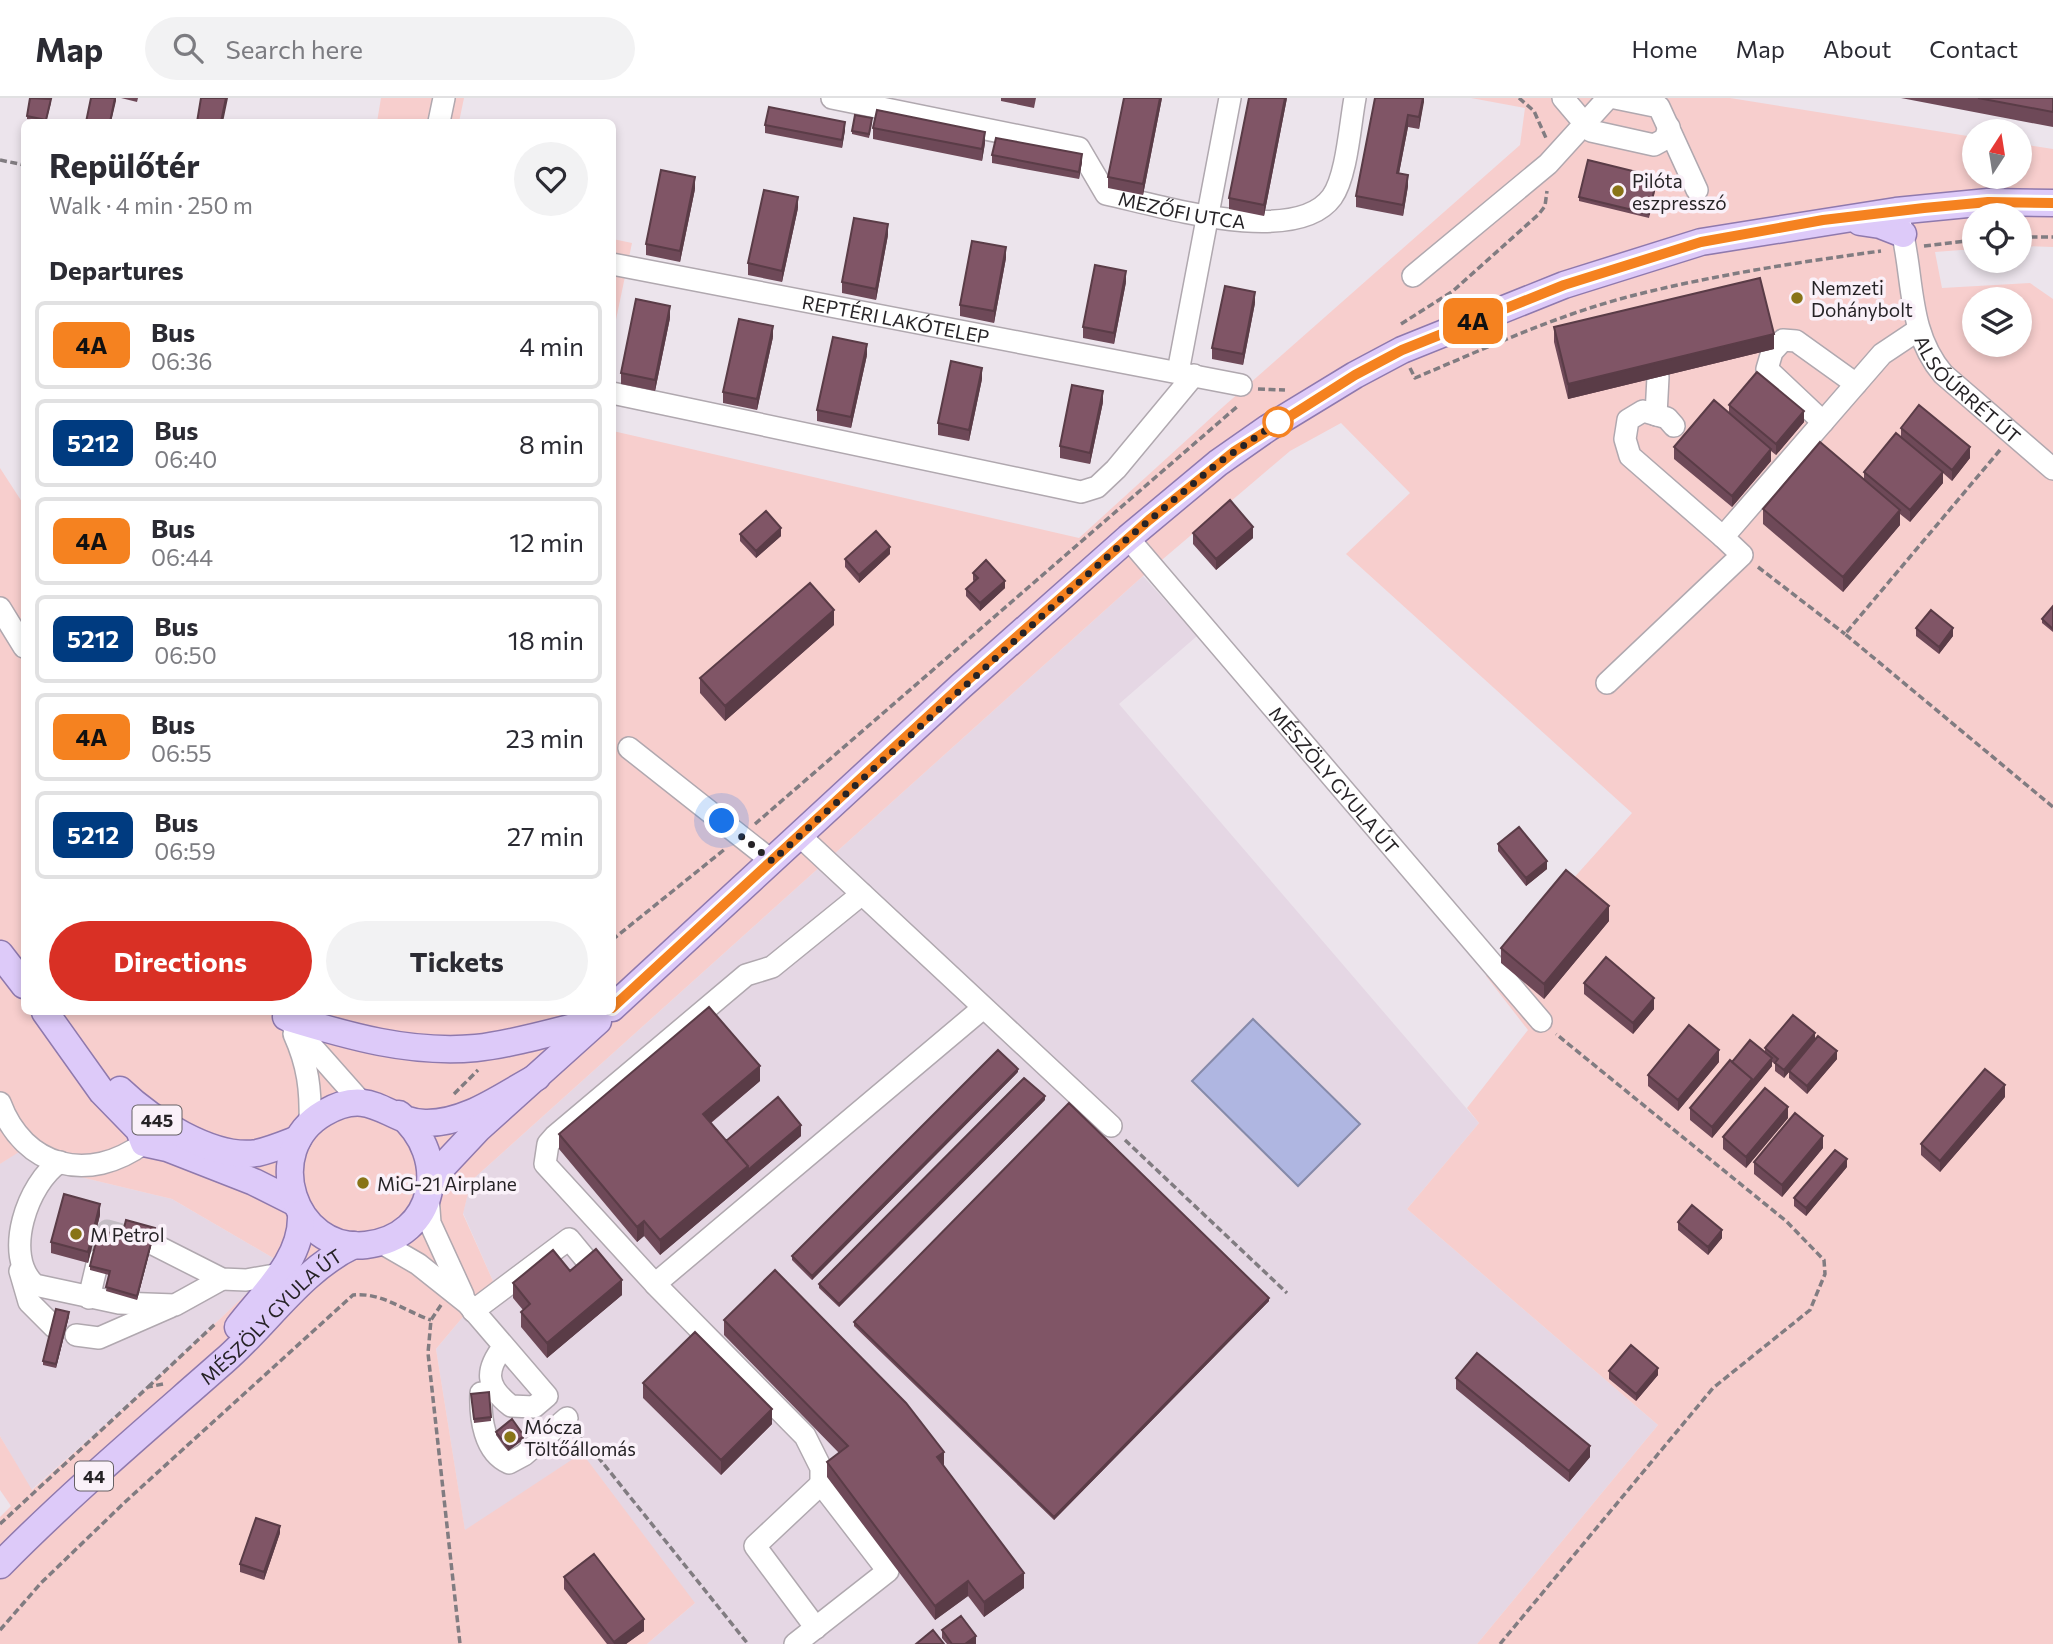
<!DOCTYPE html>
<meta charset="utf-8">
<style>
:root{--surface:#fff;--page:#f2f2f3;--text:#2b2b33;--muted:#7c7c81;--line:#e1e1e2;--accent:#d93025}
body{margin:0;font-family:Commissioner,sans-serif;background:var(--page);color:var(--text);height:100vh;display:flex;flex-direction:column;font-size:26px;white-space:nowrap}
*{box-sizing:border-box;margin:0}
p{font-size:23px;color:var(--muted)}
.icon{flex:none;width:38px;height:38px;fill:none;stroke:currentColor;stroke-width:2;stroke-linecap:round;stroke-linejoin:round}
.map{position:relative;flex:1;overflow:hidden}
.panel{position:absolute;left:21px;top:21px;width:595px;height:896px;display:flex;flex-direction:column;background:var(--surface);border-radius:10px;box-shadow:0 4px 10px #0003}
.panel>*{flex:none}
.badge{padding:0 14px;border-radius:10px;font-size:24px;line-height:46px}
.needle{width:46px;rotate:12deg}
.tools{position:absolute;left:1962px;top:21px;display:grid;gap:14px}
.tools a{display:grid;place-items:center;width:70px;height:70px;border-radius:50%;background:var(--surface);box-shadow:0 4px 10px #0003;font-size:35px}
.you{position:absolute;width:35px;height:35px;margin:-18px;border:5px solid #fff;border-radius:50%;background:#1a73e8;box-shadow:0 0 0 10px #1a73e833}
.map>.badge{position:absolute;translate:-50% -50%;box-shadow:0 0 0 4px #fff}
h2{padding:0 28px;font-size:26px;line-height:63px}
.round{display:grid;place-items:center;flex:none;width:74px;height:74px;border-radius:37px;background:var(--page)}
.head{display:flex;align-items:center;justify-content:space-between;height:119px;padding:0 28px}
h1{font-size:33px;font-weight:700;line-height:52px}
.action{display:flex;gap:14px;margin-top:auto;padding:14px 28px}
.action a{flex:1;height:80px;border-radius:42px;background:var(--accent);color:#fff;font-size:28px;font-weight:700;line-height:80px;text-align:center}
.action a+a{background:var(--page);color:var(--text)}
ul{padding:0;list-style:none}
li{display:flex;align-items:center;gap:21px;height:88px;margin:0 14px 10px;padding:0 14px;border:4px solid var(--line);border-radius:10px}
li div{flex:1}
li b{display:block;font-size:26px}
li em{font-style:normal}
li .badge{min-width:77px;font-weight:700;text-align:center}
header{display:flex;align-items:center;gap:42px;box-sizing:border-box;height:98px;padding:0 35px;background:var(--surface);border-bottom:2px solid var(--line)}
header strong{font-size:33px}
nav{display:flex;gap:38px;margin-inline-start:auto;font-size:24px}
.search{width:490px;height:63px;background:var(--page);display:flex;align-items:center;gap:18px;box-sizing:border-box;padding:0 24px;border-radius:38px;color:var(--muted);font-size:26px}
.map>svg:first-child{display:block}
.built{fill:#e5d7e4}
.green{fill:#f7cecd;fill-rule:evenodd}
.water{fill:#afb6e1;stroke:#868aa9;stroke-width:2}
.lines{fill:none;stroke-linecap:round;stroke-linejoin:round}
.minor-tunnel{stroke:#c4bdc4;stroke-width:21;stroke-dasharray:21 10;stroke-linecap:butt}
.minor-casing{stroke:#b0a8af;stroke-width:24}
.major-casing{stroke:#8f79ad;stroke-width:29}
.path{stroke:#817c81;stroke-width:3.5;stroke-dasharray:7 3.5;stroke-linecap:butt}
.minor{stroke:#fff;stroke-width:21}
.major{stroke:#ddcaf9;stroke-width:26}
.wall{fill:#6e4958}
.shaded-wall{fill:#5a3c47}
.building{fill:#805566;stroke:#5a3c47;stroke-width:2}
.line-casing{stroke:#fff;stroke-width:16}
.line{stroke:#f58220;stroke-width:10}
.walk{stroke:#262326;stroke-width:7;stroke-dasharray:0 12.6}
.poi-dot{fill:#887417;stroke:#faf1f9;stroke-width:2.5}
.stop-dot{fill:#fff;stroke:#f58220;stroke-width:3.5}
.labels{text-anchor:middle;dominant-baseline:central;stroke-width:7;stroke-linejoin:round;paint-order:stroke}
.shield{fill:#faf1f9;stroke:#666165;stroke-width:2}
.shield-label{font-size:18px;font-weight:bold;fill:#262326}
.poi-label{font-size:19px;fill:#262326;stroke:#faf1f9;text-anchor:start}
.street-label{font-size:19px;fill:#262326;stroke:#faf1f9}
</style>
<header>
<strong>Map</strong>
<div class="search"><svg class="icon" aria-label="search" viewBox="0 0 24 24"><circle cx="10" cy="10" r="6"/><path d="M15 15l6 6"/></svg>Search here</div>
<nav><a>Home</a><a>Map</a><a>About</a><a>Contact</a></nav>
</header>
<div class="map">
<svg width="2053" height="1546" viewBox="0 0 2053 1546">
<rect width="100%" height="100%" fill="#ece4ec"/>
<path class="built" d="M1143,478L1197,538L1119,606L1479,1025L1407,1111L1658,1327L1477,1546H647L695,1505L465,1433L436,1251L493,1183L463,1115L471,1083Z
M19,1053L72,1077L172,1101L280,1164L148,1289L31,1392L0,1338V1066Z"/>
<path class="green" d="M381,0H464L459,24H377Z
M1471,0H1730L1974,39V79H2020V46L2053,51V149L2020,148V117H1974V151L1935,154L1942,190L2030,185L2053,201V1546H1477L1658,1327L1407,1111L1479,1025L1467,1010L1528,932L1486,878L1632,715L1346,456L1410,395L1341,325L1290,353L1143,478L471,1083L463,1116L493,1183L436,1251L465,1432L582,1355L695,1505L647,1546H0V1419L11,1408L0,1392V1338L32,1392L148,1289L280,1164L172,1101L72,1077L19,1054L0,1066V370L24,407V914H612L613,333L1079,440L1224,308L1520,47L1525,10ZM1974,201H2020V247H1974Z
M613,141L632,145L613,236Z"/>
<path class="water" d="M1253,921L1360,1026L1298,1088L1192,983Z"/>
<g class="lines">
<path class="minor-tunnel" d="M99,1162L107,1132L145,1142"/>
<g class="minor-casing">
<g id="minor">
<path id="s1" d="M832,0L1079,50L1106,96C1158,107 1295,150 1332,99C1347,78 1350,26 1355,0"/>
<path d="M1563,0L1591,33L1654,47L1665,41L1669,29"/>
<path d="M1615,0L1659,9L1697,92"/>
<path d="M439,24L444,0"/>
<path id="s2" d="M1899,121C1915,175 1905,231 1943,276L2053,371"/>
<path id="s3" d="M612,166L1241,287"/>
<path d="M1413,178L1548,66L1608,0"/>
<path d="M1178,274L1230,0"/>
<path d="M612,295L1081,394L1097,389L1116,371L1194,277"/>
<path d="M1656,317L1658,279"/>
<path d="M1823,324L1767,271L1772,254L1783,242L1796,243L1856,286"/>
<path d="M1674,328L1667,320L1643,313L1628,322L1625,341L1630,358L1723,439"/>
<path id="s4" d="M1128,440L1541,923"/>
<path d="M0,510L24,549"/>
<path d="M1607,585L1742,457L1723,439L1882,256L1918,232"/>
<path d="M629,650L772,763"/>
<path d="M800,738L1111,1028"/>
<path d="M284,917L362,1005"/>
<path d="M294,936C308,967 311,992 310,1025"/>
<path d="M0,1005C24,1070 89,1086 144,1045"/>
<path d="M60,1064C28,1084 2,1158 35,1187L119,1205L175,1207L222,1181"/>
<path d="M428,1097L430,1125L463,1197"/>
<path d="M145,1142L222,1181L246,1182L280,1176"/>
<path d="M380,1144L418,1166L467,1205L547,1298L534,1309L511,1308C485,1288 485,1272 504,1248"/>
<path d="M20,1173L29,1204L54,1229"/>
<path d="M655,1186L983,910"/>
<path d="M89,1200L98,1162"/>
<path d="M473,1213L569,1141L588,1164"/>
<path d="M76,1237L99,1240L170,1209"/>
<path d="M481,1295C480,1320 484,1354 509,1365L524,1357L567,1320"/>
<path d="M816,1530L755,1448L821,1386"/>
<path d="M795,1546L888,1473L821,1386V1370L805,1338L655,1186L545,1066L548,1046L555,1038L746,877L772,869L862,796"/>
</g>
</g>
<g class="major-casing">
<g id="major">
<path d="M1860,124L1880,127L1903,136"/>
<path d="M0,856L24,887"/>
<path d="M612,910L961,588L1128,440L1218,365L1268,330L1355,277L1402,252L1564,187L1701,144L1896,113L1988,104L2053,105"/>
<path d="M45,914L102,994L139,1032L144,1045L167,1050L254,1084L294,1104"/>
<path d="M286,919C348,938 410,956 476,950C514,946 560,932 597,923"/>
<path d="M120,992C150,1021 213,1062 257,1055C271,1052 285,1046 298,1041"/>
<path d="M399,1016C451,1058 437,1139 366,1147C293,1155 260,1052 324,1015C372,987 387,1024 425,1025C466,1026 503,997 537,979"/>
<path d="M431,1081L478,1031L598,923"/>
<path d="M238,1229C264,1195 303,1161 301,1116"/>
<path id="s5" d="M0,1467C71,1395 148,1330 224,1263C267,1226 301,1172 354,1147"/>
</g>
</g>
<path class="path" d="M1519,0L1534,13L1546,40
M0,62L24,67
M2020,139H2053
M1924,148L1974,142
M1401,226L1453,193L1539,116L1545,108L1547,93
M1410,270L1415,280C1486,250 1559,216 1635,197C1715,177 1799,164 1881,153
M1258,291L1285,292
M2000,352L1845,536L2053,709
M1758,469L1845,536
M755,726L1239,307
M612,842L725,751
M454,996L478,972
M1125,1042L1287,1195
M441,1207L431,1222L428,1255L460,1546
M148,1289L215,1226
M578,1334L748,1546
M0,1426L148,1289L163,1286
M0,1532L41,1485L125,1404L353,1197C382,1194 404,1213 431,1222
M1500,1546L1713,1290L1810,1212L1825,1176L1824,1162L1786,1123L1556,936"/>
<use href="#minor" class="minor"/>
<use href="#major" class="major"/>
</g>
<path class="wall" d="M121,0H138L137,4Z
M1001,0H1036L1034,10L1001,3Z
M1162,0L1143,97L1108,90V79Z
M1287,0L1264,118L1229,111V100Z
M1375,0H1424L1419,31L1408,29L1399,75L1408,88L1403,118L1356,109V98Z
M1901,0H2053V29Z
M51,5L46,24L27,21V18Z
M872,24L869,40L852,36V33Z
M765,27L845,32L842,50L765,35Z
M873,30L985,45L982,63L873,41Z
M992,57L1082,64L1079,81L992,65Z
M1657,83L1649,120L1579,103V99Z
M695,91L680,164L646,157V146Z
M798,110L782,184L748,177V165Z
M888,137L876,202L842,195V184Z
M1006,160L994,225L960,218V207Z
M1126,184L1114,246L1083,240V229Z
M1255,205L1243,267L1212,261V250Z
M670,220L655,293L621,286V275Z
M1554,229L1774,251L1568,301L1554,244Z
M773,239L757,312L723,305V294Z
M867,257L851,330L817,323V312Z
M982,281L969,343L938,337V325Z
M1103,304L1090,366L1060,360V348Z
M1729,307L1804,324L1776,357L1771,353V363L1732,409L1674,361V349L1729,316Z
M1901,330L1970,360L1952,383L1943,375V385L1910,424L1900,416V427L1843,494L1763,426V411L1864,381V374L1901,339Z
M1193,435L1253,440L1216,472L1193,446Z
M740,436L781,438L756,460L740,443Z
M890,456L859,485L845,469V461Z
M973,475L1005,490L980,513L966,498V491L974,484L973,482Z
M2053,508V534L2042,525V521Z
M834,527L725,623L700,595V580Z
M1916,530L1953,538L1939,556L1916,538Z
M1498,746L1547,771L1526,788L1498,753Z
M1609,823L1544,901L1501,865V850Z
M1584,885L1654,911L1633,936L1584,896Z
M1815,942L1837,961L1807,996L1789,980V974L1784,980L1775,973V966L1772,964V968L1712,1040L1690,1022V1010L1732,964L1765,955V950Z
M1719,964L1678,1013L1648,988V977Z
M1018,974L812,1182L792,1162V1158Z
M760,983L711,1025L726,1043L801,1038L660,1157L644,1138L637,1144L559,1051V1036Z
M2005,999L1940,1074L1921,1057V1046Z
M1045,1002L839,1209L819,1190V1186Z
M1788,1020L1746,1070L1723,1051V1039Z
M1823,1050L1782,1099L1754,1076V1064Z
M1847,1069L1806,1118L1794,1108V1100Z
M100,1117L88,1165L51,1155V1144Z
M1678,1124L1722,1140L1708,1157L1678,1132Z
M155,1133L137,1202L106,1193L109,1177L90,1172V1168L122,1138Z
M513,1185L622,1197L547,1260L521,1229V1214L523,1212L513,1200Z
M1269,1203L1054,1422L854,1228V1224Z
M69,1218L56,1270L43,1267V1263Z
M724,1222L944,1368L1024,1490L984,1519L968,1498L935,1522L827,1379V1364L839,1355L724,1237Z
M1609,1273L1658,1277L1636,1303L1609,1281Z
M1456,1280L1590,1359L1569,1384L1456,1291Z
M643,1285L772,1326L721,1377L643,1300Z
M471,1296L491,1319V1323L474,1325Z
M496,1334L524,1341L508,1353L496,1337Z
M280,1435L264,1482L240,1474V1466Z
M564,1479L644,1533L626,1546H607L564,1491Z
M942,1532L975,1546H947L942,1540Z"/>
<path class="shaded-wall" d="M115,0H116V3L111,24H110Z
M226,0H228L223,24H221Z
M1160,0H1162L1143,97V86Z
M1285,0H1287L1264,118V107Z
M1423,0H1424V4L1419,31V19Z
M1408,17V29L1397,86V75Z
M845,24V32L842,50V42Z
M985,34V45L982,63V51Z
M1082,56V64L1079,81V74Z
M1408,77V88L1403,118V107Z
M695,79V91L680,164V153Z
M798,99V110L782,184V173Z
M888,126V137L876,202V191Z
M1006,149V160L994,225V213Z
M1126,173V184L1114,246V235Z
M1255,194V205L1243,267V256Z
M670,208V220L655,293V282Z
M773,228V239L757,312V301Z
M1774,236V251L1568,301V286Z
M867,246V257L851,330V319Z
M982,270V281L969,343V332Z
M1103,293V304L1090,366V355Z
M1804,313V324L1776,357V346Z
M1970,349V360L1952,383V372Z
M1771,351V363L1732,409V398Z
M1943,374V385L1910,424V412Z
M1900,412V427L1843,494V479Z
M1253,429V440L1216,472V461Z
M781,430V438L756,460V453Z
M890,449V456L859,485V477Z
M1005,483V490L980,513V505Z
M834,512V527L725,623V608Z
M1953,530V538L1939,556V549Z
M1547,763V771L1526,788V780Z
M1609,808V823L1544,901V886Z
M1654,900V911L1633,936V925Z
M1815,935V943L1784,980V972Z
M1719,952V964L1678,1013V1002Z
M1837,953V961L1807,996V988Z
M1772,960V968L1712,1040V1029L1752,981Z
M760,968V983L703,1031V1016Z
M1018,971V974L812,1182V1178Z
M2005,987V999L1940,1074V1063Z
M1045,998V1002L839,1209V1206Z
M1788,1009V1020L1746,1070V1059Z
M801,1027V1038L660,1157V1142L748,1068Z
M1823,1038V1050L1782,1099V1087Z
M1847,1061V1069L1806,1118V1110Z
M100,1106V1117L88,1165V1154Z
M644,1123V1138L637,1144V1129Z
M155,1130V1133L137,1202V1198Z
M1722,1132V1140L1708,1157V1149Z
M622,1182V1197L547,1260V1245Z
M1269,1200V1203L1054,1422V1419Z
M69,1214V1218L56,1270V1266Z
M1658,1270V1277L1636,1303V1296Z
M772,1311V1326L721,1377V1362Z
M524,1338V1341L508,1353V1349Z
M1590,1348V1359L1569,1384V1373Z
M944,1354V1369L937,1359Z
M280,1428V1435L264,1482V1474Z
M1024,1475V1490L984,1519V1504Z
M968,1483V1498L935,1522V1508Z
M644,1521V1533L626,1546H614V1544Z
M976,1538V1546H965Z"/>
<path class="building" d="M30,0L51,1L46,22L27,18Z
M91,0H115L110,24H86Z
M201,0H226L221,24H197Z
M1124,0H1160L1143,86L1108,79Z
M1249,0H1285L1264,107L1229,100Z
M1375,0H1423L1419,19L1408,17L1397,75L1408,77L1403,107L1356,98Z
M1978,0H2053V14Z
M769,9L845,24L842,42L765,27Z
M877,12L985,34L982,51L873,30Z
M855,17L872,20L869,36L852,33Z
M996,40L1082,56L1079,74L992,57Z
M1588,62L1657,79L1649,116L1579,99Z
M661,72L695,79L680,153L646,146Z
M764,92L798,99L782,173L748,165Z
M854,120L888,126L876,191L842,184Z
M972,143L1006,149L994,213L960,207Z
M1095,167L1126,173L1114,235L1083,229Z
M1760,180L1774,236L1568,286L1554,229Z
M1225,188L1255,194L1243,256L1212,250Z
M636,201L670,208L655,282L621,275Z
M739,221L773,228L757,301L723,294Z
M833,239L867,246L851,319L817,312Z
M951,263L982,270L969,332L938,325Z
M1757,274L1804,313L1776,346L1729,307Z
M1072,287L1103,293L1090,355L1060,348Z
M1714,302L1771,351L1732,398L1674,349Z
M1919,307L1970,349L1952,372L1901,330Z
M1896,335L1943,374L1910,412L1864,374Z
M1820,344L1900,412L1843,479L1763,411Z
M1230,402L1253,429L1216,461L1193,435Z
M766,413L781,430L756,453L740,436Z
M876,433L890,449L859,477L845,461Z
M986,462L1005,483L980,505L966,491L978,480L973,475Z
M810,485L834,512L725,608L700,580Z
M2053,508V531L2042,521Z
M1931,512L1953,530L1939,549L1916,530Z
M1519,729L1547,763L1526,780L1498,746Z
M1566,772L1609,808L1544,886L1501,850Z
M1606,859L1654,900L1633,925L1584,885Z
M709,909L760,968L703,1016L748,1068L660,1142L644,1123L637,1129L559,1036Z
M1793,917L1815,935L1784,972L1775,965L1778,961L1765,950Z
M1689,927L1719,952L1678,1002L1648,977Z
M1818,938L1837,953L1807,988L1789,973Z
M1750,942L1772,960L1752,984V981L1732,964Z
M998,952L1018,971L812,1178L792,1158Z
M1730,962L1752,981L1712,1029L1690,1010Z
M1985,971L2005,987L1940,1063L1921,1046Z
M1024,980L1045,998L839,1206L819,1186Z
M1765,990L1788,1009L1746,1059L1723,1039Z
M778,999L801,1027L748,1072V1068L726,1043Z
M1069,1005L1269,1200L1054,1419L854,1224Z
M1795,1015L1823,1038L1782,1087L1754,1064Z
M1835,1052L1847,1061L1806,1110L1794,1100Z
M64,1096L100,1106L88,1154L51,1144Z
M1692,1107L1722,1132L1708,1149L1678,1124Z
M126,1122L155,1130L137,1198L106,1189L110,1173L90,1168L99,1132L122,1138Z
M596,1151L622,1182L547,1245L521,1214L530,1206L513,1185L553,1152L570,1173Z
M775,1172L906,1305L944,1354L937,1359L1024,1475L984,1504L968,1483L935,1508L827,1364L848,1348L724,1222Z
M56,1211L69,1214L56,1266L43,1263Z
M695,1234L772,1311L721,1362L643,1285Z
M1631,1247L1658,1270L1636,1296L1609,1273Z
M1477,1255L1590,1348L1569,1373L1456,1280Z
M489,1294L491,1319L474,1321L471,1296Z
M512,1321L524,1338L508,1349L496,1334Z
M256,1420L280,1428L264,1474L240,1466Z
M594,1456L644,1521L614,1544L564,1479Z
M961,1518L976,1538L965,1546H952L942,1532Z
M933,1532L944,1546H916Z"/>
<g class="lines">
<g class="line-casing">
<path id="line" d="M612,910L961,588L1149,422L1235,353L1355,277L1402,252L1564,187L1701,144L1823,122L1924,110L1988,104L2053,105"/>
</g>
<use href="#line" class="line"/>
<path class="walk" d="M722,723L772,763L1128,440L1218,365L1278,324"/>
</g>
<g class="poi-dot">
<circle cx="1618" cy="93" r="7"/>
<circle cx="1797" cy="200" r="7"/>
<circle cx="363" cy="1085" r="7"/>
<circle cx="76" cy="1136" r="7"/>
<circle cx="510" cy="1339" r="7"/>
</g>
<circle class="stop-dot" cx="1278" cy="324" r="14"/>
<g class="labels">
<g class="shield">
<rect x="132.5" y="1007.5" width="49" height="29" rx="5"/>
<rect x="75" y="1363.5" width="38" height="29" rx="5"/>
</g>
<g class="shield-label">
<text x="157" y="1022">445</text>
<text x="94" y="1378">44</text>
</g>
<g class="poi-label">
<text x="1632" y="82">Pilóta<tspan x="1632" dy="22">eszpresszó</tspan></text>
<text x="1811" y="189">Nemzeti<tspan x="1811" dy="22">Dohánybolt</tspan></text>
<text x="377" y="1085">MiG-21 Airplane</text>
<text x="90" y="1136">M Petrol</text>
<text x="524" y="1328">Mócza<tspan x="524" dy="22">Töltőállomás</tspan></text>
</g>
<g class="street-label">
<text stroke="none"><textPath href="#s1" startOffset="383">MEZŐFI UTCA</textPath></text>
<text stroke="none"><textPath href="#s3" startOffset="289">REPTÉRI LAKÓTELEP</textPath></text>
<text stroke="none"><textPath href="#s2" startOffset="191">ALSÓÚRRÉT ÚT</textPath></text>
<text stroke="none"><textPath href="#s4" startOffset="318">MÉSZÖLY GYULA ÚT</textPath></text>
<text stroke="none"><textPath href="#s5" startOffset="368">MÉSZÖLY GYULA ÚT</textPath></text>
</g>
</g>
</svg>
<div class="tools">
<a><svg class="needle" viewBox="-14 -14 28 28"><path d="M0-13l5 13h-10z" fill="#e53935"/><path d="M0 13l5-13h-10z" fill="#7c7c81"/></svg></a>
<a><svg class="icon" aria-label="locate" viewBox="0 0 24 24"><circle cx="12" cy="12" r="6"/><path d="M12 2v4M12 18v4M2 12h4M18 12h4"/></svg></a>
<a><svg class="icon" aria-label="layers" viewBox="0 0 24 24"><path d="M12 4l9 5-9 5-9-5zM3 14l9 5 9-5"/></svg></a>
</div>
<div class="you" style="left:722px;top:723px"></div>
<b class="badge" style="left:1473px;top:223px;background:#f58220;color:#111">4A</b>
<section class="panel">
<div class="head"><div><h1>Repülőtér</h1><p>Walk · 4 min · 250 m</p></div><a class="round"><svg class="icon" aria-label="heart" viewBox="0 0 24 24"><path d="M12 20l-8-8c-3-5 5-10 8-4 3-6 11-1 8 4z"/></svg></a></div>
<h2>Departures</h2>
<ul>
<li><span class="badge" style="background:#f58220;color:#111">4A</span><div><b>Bus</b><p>06:36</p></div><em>4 min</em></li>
<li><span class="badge" style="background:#003b80;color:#fff">5212</span><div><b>Bus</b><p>06:40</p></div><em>8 min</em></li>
<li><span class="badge" style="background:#f58220;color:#111">4A</span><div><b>Bus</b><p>06:44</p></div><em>12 min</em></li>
<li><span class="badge" style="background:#003b80;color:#fff">5212</span><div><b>Bus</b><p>06:50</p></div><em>18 min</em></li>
<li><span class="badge" style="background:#f58220;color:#111">4A</span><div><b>Bus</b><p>06:55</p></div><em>23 min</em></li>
<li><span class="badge" style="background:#003b80;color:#fff">5212</span><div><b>Bus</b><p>06:59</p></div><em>27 min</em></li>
</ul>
<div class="action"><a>Directions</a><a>Tickets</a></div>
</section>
</div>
